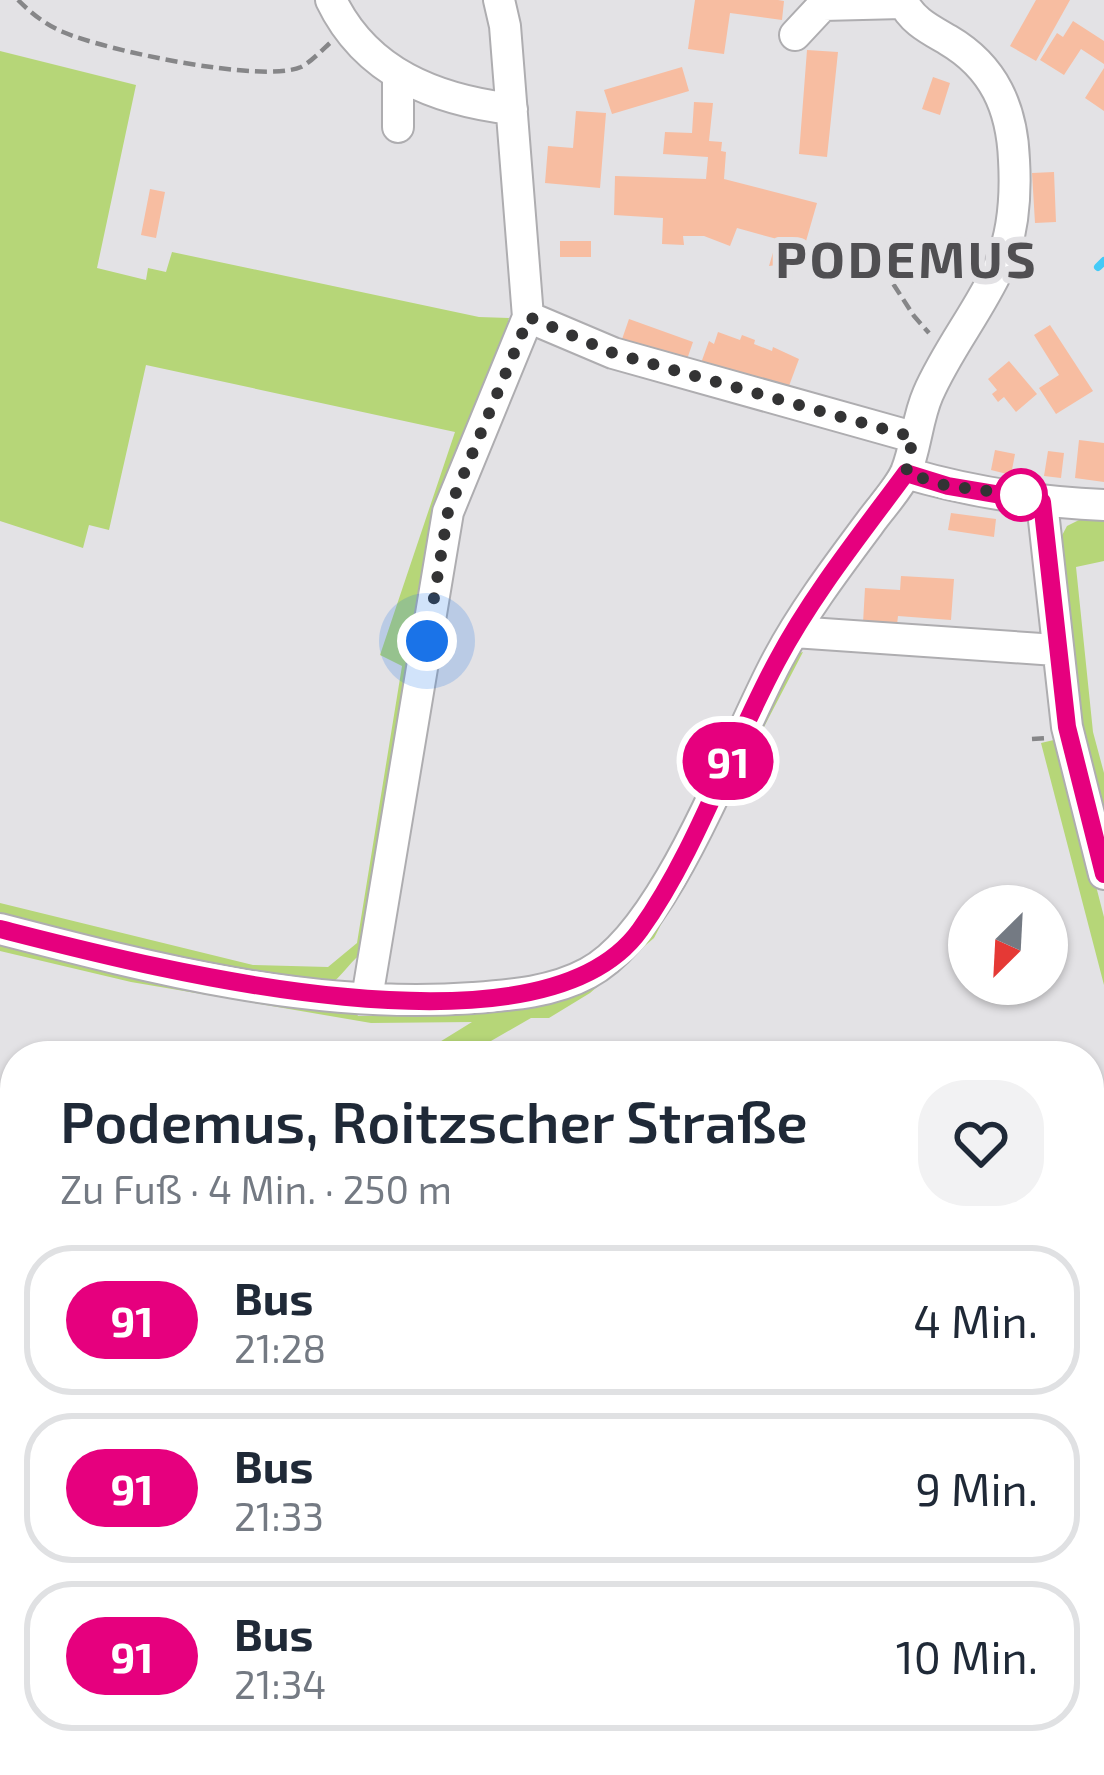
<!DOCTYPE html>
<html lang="de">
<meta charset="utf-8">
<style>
:root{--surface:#fff;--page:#f2f2f3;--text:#1f2937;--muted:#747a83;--line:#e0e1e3}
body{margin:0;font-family:"Exo 2",sans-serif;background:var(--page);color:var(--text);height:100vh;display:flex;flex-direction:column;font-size:45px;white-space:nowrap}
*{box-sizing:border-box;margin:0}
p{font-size:39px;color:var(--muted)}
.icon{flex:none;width:66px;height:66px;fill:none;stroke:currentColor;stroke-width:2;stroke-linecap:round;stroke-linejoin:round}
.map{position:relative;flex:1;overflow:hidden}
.panel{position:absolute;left:0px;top:1041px;width:1104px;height:735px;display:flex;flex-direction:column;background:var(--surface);border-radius:48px 48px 0 0;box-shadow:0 3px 9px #0004}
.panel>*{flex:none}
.badge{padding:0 24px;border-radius:39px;font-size:42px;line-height:78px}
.needle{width:78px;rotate:204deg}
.tools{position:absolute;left:948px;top:885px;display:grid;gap:24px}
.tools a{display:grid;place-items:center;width:120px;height:120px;border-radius:50%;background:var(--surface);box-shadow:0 3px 9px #0004;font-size:60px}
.you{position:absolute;width:60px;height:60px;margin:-30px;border:9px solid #fff;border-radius:50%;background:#1a73e8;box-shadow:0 0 0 18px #1a73e833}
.map>.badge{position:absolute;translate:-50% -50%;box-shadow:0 0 0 6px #fff}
.round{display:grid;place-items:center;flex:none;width:126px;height:126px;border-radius:48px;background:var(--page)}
.summary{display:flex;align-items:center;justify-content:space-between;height:204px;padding:0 60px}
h1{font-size:57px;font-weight:600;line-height:90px}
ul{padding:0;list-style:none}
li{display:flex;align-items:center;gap:36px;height:150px;margin:0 24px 18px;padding:0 36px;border:6px solid var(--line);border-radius:48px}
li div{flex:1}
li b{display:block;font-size:45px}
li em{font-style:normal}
li .badge{min-width:132px;font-weight:700;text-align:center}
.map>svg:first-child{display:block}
.green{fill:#b6d678}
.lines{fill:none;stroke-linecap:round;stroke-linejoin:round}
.stream{stroke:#44caf7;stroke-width:8}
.building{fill:#f7bda1}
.minor-casing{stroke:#aeadb0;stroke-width:34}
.path{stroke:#868688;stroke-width:4.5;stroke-dasharray:12 6;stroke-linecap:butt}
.minor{stroke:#fff;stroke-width:30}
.line-casing{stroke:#fff;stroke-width:27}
.line{stroke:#e6007e;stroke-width:18}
.walk{stroke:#333334;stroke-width:12;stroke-dasharray:0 21.6}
.stop-dot{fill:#fff;stroke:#e6007e;stroke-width:6}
.labels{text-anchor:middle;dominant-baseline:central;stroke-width:12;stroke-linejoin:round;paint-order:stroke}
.district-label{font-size:51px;font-weight:bold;letter-spacing:3px;fill:#504f52;stroke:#e3e2e5}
</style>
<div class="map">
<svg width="1104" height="1775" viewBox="0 0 1104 1775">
<rect width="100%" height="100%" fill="#e3e2e5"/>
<path class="green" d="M0,51L136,85L97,268L146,280L148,268L166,272L172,252L479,317L509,318L500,354L483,393L365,952C351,959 346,972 333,982L247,974L0,918V903L253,965L328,967L357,943L402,666L380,655L455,432L146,365L109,530L89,525L83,548L0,521Z
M1083,518H1104V561L1076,567L1093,732L1104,773V850L1093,812L1058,543L1067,526Z
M803,652L654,938L590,993L549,1018H531L465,1056H417L472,1022L371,1023L131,982L0,951V939L353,1007L358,1016H375L382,1007L592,982L789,656Z
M1058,739L1104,917V985L1041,743Z"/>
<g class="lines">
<path class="stream" d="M1098,267L1104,261"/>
</g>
<path class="building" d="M695,0H778L784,1L782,20L730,13L724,54L688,49Z
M1036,0H1070L1036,61L1010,46Z
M1073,21L1104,41V64L1081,49L1064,75L1040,60L1057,33L1063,37Z
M807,50L838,52L827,157L799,154Z
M682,67L689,91L612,114L604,90Z
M1104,68V111L1085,98Z
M933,77L950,83L940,115L922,109Z
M694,102L713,103L709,141L722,142L721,151L726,152L724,179L817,203L800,262L769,266L777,239L737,228L730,246L704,236H683L684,245L662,244L663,218L614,215L615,176L706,179L708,157L663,154L665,132L692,133Z
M576,111L606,113L600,188L545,183L548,146L573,148Z
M1054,172L1056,222L1035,223L1032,173Z
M150,189L165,192L156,238L141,235Z
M560,241H591V257H560Z
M629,319L693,342L684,368L620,345Z
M1050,325L1093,391L1056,414L1039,388L1059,375L1034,335Z
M718,332L740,340L742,335L755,340L754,344L772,351L773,347L799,359L786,394L701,363L709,341L714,344Z
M1009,361L1037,394L1016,412L1004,397L998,402L992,394L997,390L988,379Z
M1079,440L1104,443V482L1075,478Z
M995,450L1015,454L1011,475L991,470Z
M1048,451L1064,453L1061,478L1044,476Z
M951,513L996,519L994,537L948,530Z
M901,576L954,579L951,620L898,616L897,625L863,623L865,588L900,590Z"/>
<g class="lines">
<g class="minor-casing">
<path id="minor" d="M331,0C366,73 436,100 512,109
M795,35L823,5L902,3
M398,76V127
M528,317L613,353L913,437
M906,473C970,492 1038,502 1104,505
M1042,502L1067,727L1104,874
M794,632L1056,650
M0,929C154,969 313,1010 473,998C512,995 553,992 588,973C668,931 733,742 778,659C803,612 837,567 869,524C880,508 898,490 906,472C916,448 917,419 928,394C947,350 979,311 999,267C1013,235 1016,195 1014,160C1012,108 994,67 948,40C929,29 912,21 902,0
M367,998L448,512L528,317L505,26L499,0"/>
</g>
<path class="path" d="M18,0C31,13 46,25 63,32C104,50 262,84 301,67C311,62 322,50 330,43
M864,239L914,316L929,333
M1032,739L1046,738"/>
<use href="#minor" class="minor"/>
</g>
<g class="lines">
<g class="line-casing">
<path id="line" d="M0,929C141,965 539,1071 640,930C696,852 731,746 777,661C812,595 861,534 906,473L948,486L1042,502L1067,727L1104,874"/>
</g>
<use href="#line" class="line"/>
<path class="walk" d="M427,641L448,512L529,317L613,353L913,437L906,473L948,486L1021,495"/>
</g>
<circle class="stop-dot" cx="1021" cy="495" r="24"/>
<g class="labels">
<g class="district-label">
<text x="907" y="257">PODEMUS</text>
</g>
</g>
</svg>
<div class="tools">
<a><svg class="needle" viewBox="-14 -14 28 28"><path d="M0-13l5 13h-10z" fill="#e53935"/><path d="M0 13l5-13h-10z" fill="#747a83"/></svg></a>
</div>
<div class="you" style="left:427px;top:641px"></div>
<b class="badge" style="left:728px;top:761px;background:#e6007e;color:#fff">91</b>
<section class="panel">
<div class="summary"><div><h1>Podemus, Roitzscher Straße</h1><p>Zu Fuß · 4 Min. · 250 m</p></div><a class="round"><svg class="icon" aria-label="heart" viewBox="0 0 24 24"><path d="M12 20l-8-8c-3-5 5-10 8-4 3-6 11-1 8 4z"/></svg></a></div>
<ul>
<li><span class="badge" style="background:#e6007e;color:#fff">91</span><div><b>Bus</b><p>21:28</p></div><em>4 Min.</em></li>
<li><span class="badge" style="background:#e6007e;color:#fff">91</span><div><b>Bus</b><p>21:33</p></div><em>9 Min.</em></li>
<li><span class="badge" style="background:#e6007e;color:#fff">91</span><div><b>Bus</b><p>21:34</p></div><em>10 Min.</em></li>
</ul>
</section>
</div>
